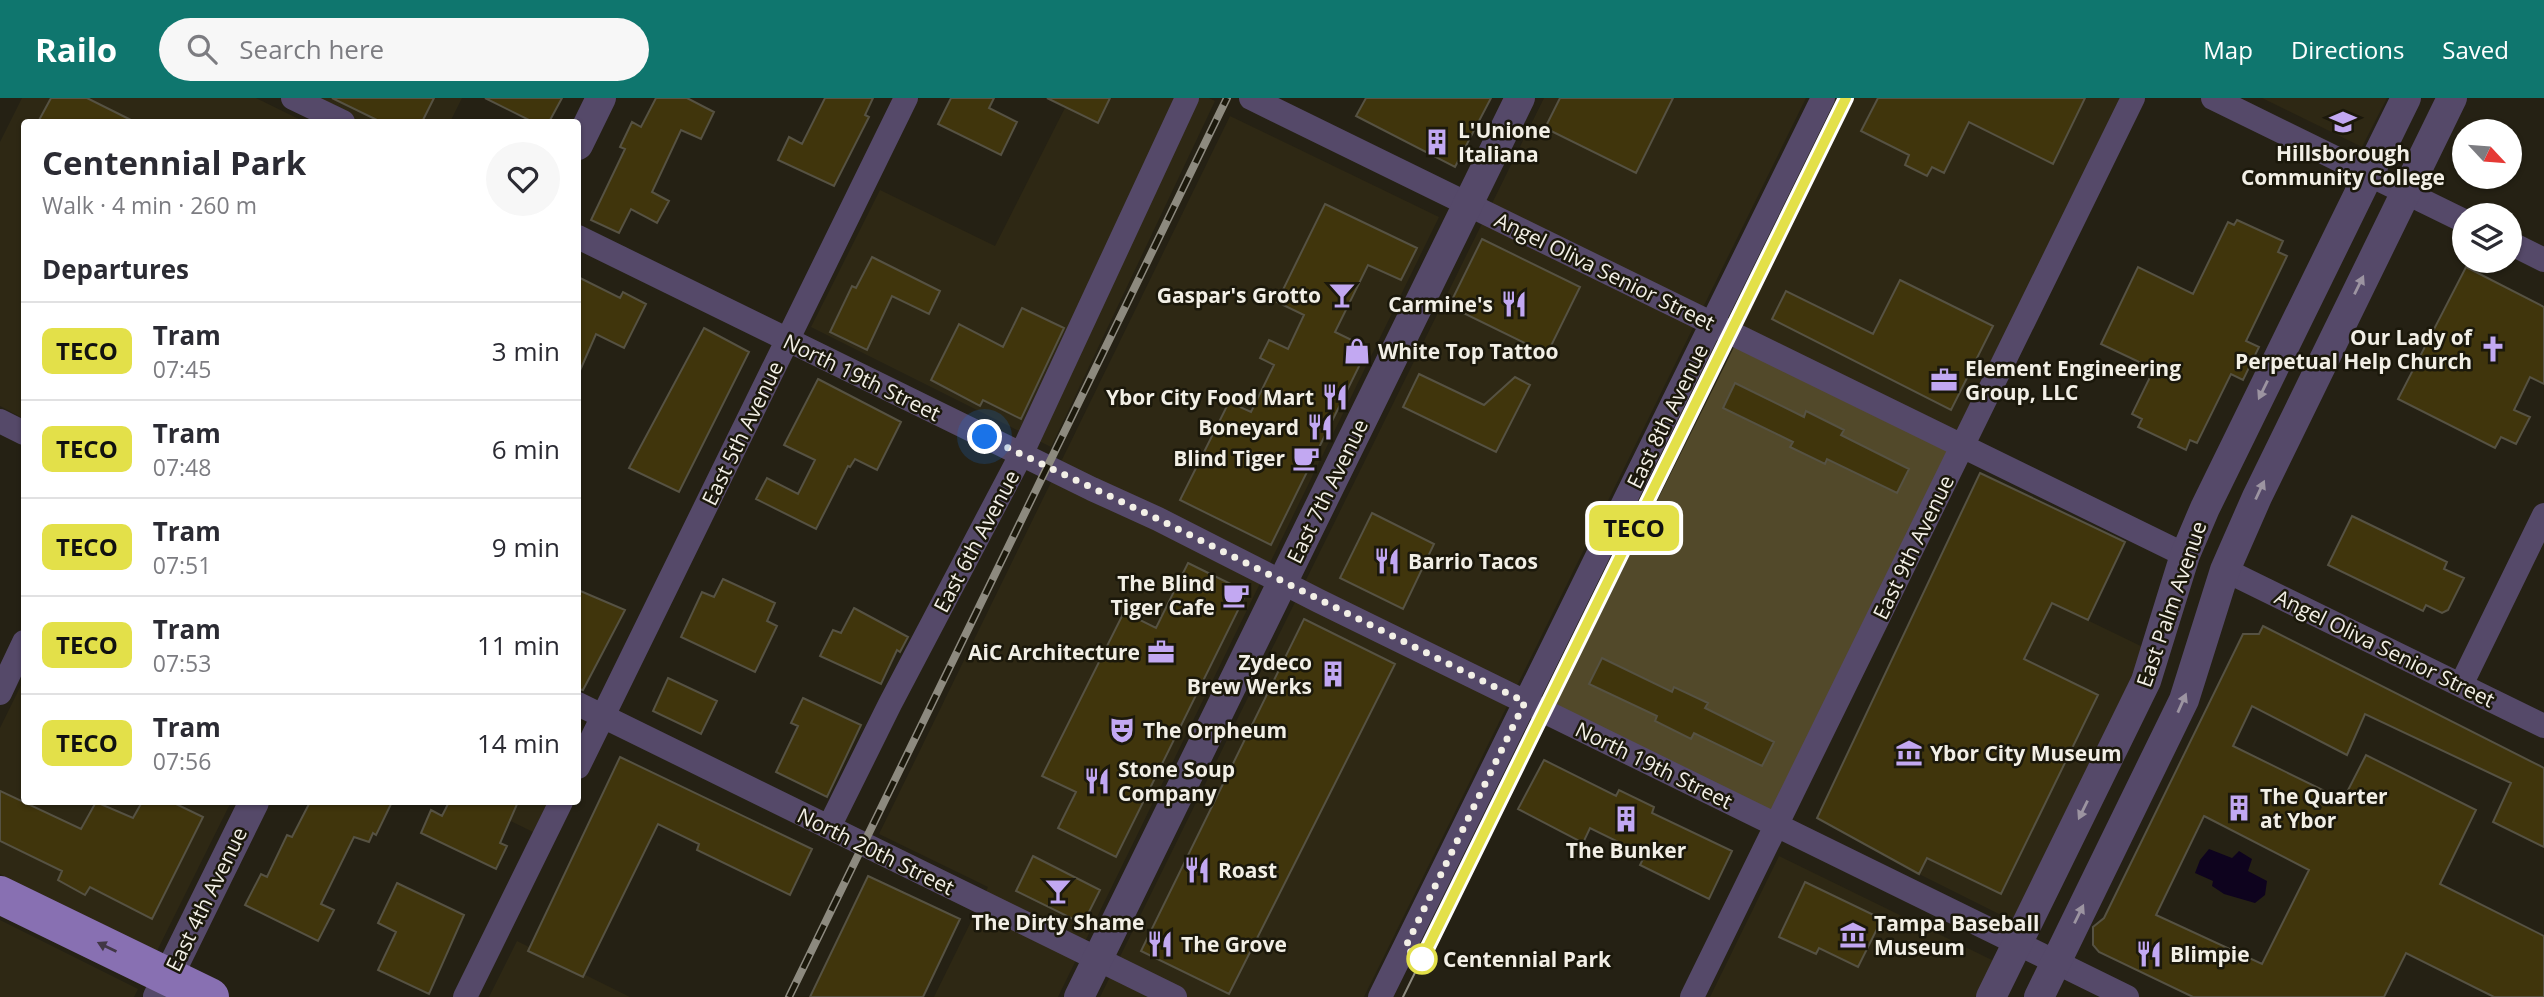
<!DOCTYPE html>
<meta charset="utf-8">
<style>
:root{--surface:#fff;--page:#f7f7f7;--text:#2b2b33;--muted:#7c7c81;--line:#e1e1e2;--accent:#0f766e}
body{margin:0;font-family:"Open Sans",sans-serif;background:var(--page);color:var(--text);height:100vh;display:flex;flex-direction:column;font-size:26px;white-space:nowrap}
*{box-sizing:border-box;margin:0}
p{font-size:23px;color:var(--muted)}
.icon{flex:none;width:38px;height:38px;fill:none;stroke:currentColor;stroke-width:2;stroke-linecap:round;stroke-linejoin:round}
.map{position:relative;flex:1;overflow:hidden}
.side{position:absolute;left:21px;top:21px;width:560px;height:686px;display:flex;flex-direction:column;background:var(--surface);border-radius:7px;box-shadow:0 2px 5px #0004}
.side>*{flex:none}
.badge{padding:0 14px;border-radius:10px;font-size:24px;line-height:46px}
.needle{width:46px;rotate:116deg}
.tools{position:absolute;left:2452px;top:21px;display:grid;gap:14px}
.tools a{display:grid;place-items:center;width:70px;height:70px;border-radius:50%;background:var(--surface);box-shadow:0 2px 5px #0004;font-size:35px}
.you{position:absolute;width:35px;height:35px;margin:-18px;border:5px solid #fff;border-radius:50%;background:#1a73e8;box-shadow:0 0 0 10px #1a73e833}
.map>.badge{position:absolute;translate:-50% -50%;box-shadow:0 0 0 4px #fff}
h2{padding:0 21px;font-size:26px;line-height:63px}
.round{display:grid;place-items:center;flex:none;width:74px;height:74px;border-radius:37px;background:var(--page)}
.summary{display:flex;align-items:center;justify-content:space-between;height:119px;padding:0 21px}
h1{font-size:33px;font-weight:700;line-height:52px}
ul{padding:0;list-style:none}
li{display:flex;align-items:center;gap:21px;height:98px;padding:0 21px;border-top:2px solid var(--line)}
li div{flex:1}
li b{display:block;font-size:26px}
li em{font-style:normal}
li .badge{min-width:77px;font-weight:700;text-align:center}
header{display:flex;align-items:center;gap:42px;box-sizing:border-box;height:98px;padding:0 35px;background:var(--accent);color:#fff}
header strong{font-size:33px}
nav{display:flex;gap:38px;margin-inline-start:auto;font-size:24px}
.search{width:490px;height:63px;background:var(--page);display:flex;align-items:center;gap:18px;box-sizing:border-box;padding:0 24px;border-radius:38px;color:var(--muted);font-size:26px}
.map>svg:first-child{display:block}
.built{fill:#2e2814}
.green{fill:#52492a}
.water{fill:#0e031e}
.building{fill:#40350c;stroke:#565243;stroke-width:2;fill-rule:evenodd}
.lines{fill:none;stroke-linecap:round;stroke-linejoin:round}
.minor{stroke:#554969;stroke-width:24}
.tertiary{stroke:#554969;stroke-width:30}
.primary{stroke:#8870b2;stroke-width:38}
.tram{stroke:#8d8a7f;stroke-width:2}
.rail-casing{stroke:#8d8a7f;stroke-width:8}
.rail{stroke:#1b180b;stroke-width:5;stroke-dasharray:16;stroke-linecap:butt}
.oneway{fill:#9c94a1}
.oneway2{fill:#413745}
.line-casing{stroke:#fff;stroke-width:16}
.line{stroke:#e3e049;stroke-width:10}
.walk{stroke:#f2efe6;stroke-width:7;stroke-dasharray:0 12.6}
.stop-dot{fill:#fff;stroke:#e3e049;stroke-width:3.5}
.labels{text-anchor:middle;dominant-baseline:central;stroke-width:5;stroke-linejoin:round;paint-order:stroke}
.poi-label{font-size:21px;font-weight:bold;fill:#f2efe6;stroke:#1b180b;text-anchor:start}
.street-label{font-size:21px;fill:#f2efe6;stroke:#1b180b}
.stop-label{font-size:21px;font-weight:bold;fill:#f2efe6;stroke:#1b180b;text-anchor:start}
</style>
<header>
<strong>Railo</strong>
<div class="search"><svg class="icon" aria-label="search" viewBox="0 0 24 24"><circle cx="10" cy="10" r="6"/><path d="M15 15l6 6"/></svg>Search here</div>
<nav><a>Map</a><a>Directions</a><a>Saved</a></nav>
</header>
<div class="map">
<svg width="2544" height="899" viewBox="0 0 2544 899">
<rect width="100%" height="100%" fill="#252114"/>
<path class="built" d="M22,0H256L305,24H24V321L0,308V44Z
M316,0H462L450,24H362Z
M1070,0H1209L1215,3L1051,349L811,229L880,92L995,148Z
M1544,0H1806L1364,899H1100Z
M1850,0H2129L1960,347L1733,235Z
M2262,0H2387L2362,49Z
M1230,18L1439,119L1058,899H934L988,789L879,736Z
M2052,505L2151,553L2017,825L1919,776Z
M24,581V704H231L157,853L0,776V630Z
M472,704H548L533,734Z
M1779,758L1994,863L1976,899H1710Z
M0,822L138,891L134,899H0Z
M517,843L630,899H489Z"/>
<path class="green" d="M1736,245L1953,350L1773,722L1553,611Z"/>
<path class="water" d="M2209,751L2232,760L2239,753L2252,761L2248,773L2267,783L2265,797L2255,805L2224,796L2212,788L2213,783L2195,775L2200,762Z"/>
<path class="building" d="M51,0H87L135,24H38Z
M332,0H434L422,24H381Z
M485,0H562L549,24H533Z
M656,0H687L714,14L701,41L681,32L652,94L669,103L657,125L631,111L619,135L591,122L625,51L620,49L632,24L641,29Z
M825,0H873L865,17L869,19L834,88L778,62L789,39L802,46Z
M951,0H994L989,10L1017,24L1001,57L938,26Z
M1047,0H1110L1098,25Z
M1366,0H1491L1455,69L1356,18Z
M1560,0H1673L1636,75L1545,30Z
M1878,0H2085L2053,66L1969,24L1944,75L1932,69L1927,78L1905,67L1909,57L1861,33Z
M1325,106L1417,150L1401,182L1368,167L1335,234L1368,250L1271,447L1180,402L1229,304L1251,314L1274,267L1260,260L1269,242L1288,251L1304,217L1277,204Z
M2237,122L2283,143L2278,154L2287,158L2246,243L2259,249L2243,282L2231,276L2197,345L2190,342L2186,352L2138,329L2142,321L2132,316L2154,271L2101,246L2138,169L2193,196L2228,124L2234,127Z
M1482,141L1580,189L1547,256L1449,208Z
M872,159L940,193L929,216L892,198L867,252L830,234L852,188L856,190Z
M2466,169L2544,209V286L2530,279L2514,312L2530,319L2516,346L2501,339L2495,350L2398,301Z
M578,179L620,200L623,194L646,206L624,250L596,236L578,277Z
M1900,182L1993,228L1951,312L1772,221L1786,193L1873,236Z
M1022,210L1064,230L1021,321L983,302L980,308L931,282L959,226L1003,249Z
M704,230L749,254L679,394L629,370Z
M1419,276L1484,307L1515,279L1530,287L1496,354L1403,309Z
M818,281L901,324L877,372L855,361L850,369L848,368L816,431L756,401L767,380L798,396L815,362L784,347Z
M1735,285L1804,319L1806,313L1844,332L1841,337L1909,371L1897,395L1827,361L1825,366L1790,349L1793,344L1723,310Z
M1980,375L2125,444L2088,522L2052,505L2024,561L2098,597L2001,796L1927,760L1919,776L1817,720Z
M1372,415L1434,446L1403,511L1340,480Z
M2352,418L2447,464L2444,471L2464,480L2448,512L2442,515L2426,507L2423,513L2328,467Z
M1188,465L1247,494L1116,759L1058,730L1076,694L1042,678L1124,514L1156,530Z
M723,481L775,505L767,523L777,528L755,574L681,539L702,494L714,499Z
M578,492L625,512L583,592L578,591Z
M854,510L908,539L900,554L897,552L881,586L820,558L833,532L841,535Z
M1304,521L1395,566L1229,896L1141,853Z
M2263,528L2544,670V749L2493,724L2511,685L2365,616L2347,657L2252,608L2233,648L2343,702L2366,657L2476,712L2440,786L2544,838V899H2494L2406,855L2384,899H2193L2099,854L2093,847V829L2104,820L2243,536H2259ZM2204,718L2309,772L2262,866L2156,817Z
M1602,560L1672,594L1674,589L1708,605L1705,610L1774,644L1762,668L1694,635L1691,641L1655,623L1657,618L1589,586Z
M668,580L717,603L701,636L653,613Z
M803,600L861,627L827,699L776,674L798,628L791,625Z
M620,659L812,751L790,797L697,752L699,746L658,726L583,879L528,853Z
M1544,662L1616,698L1619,692L1654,709L1652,715L1732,753L1709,801L1640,767L1645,757L1590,730L1583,745L1518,711Z
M0,693L81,731L96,704L133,720L142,704H172L203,719L152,821L90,789L85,797L58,782L62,773L0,743Z
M310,704H392L376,737L373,735L369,744L354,739L321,806L334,812L318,843L245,807L261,776L267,779L287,737L292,739Z
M449,704H518L500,745L507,748L496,771L421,735L431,712L442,718Z
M1033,758L1100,792L1083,826L1016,793Z
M868,778L960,821L923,899H810Z
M1805,784L1882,821L1858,869L1819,850L1816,856L1779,839Z
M397,785L464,817L429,896L378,872L396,834L378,825Z"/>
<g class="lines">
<path class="minor" d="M293,0L343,24
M1251,0L2185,457
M2213,0L2464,123
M578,139L1092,391L1158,421L1319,503L2127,899
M2510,145L2544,162
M0,323L24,335
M2225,472L2544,628
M2461,587L2544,417
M0,595L24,544
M578,606L1175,899
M578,669L906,0
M829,729L890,606L1021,357L1187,0
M465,899L561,704
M1380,899L1823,0
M1692,899L2133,0"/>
<path class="tertiary" d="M578,47L601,0
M158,899L254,704
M1079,899L1520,0
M1991,899L2146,583L2185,457L2205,410L2406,0
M2039,899L2184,602L2225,472L2257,399L2452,0"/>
<path class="primary" d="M0,797L210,899"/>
<path class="tram" d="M1403,899L1846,0"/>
<g class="rail-casing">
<path id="rail" d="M789,899L1227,0"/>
</g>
<use href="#rail" class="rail"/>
</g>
<defs><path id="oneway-solid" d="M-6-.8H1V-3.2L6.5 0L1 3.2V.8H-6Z" transform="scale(1.75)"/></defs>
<g class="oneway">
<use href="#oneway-solid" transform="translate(2359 187) rotate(-64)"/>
<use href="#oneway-solid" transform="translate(2263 292) rotate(116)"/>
<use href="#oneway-solid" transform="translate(2260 392) rotate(-65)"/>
<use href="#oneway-solid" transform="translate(2182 605) rotate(-66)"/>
<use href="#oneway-solid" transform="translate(2083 712) rotate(116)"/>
<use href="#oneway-solid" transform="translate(2079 816) rotate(-64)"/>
</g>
<use class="oneway2" href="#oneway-solid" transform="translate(107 849) rotate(-154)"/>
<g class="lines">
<g class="line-casing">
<path id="line" d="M1422,861L1846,0"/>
</g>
<use href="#line" class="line"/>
<path class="walk" d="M985,339L1158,421L1525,604L1405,850L1422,861"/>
</g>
<defs>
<g id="university-bare" transform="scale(2.1)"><path d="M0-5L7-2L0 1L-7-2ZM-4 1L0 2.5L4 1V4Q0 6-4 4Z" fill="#c2a8f2" stroke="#1b180b" stroke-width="2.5" paint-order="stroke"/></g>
<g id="building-bare" transform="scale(2.1)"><path d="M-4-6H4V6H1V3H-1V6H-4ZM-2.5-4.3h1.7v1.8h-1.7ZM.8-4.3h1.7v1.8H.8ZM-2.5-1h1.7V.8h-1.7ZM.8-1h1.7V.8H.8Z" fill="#c2a8f2" stroke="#1b180b" stroke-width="2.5" paint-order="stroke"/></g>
<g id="bar-bare" transform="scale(2.1)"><path d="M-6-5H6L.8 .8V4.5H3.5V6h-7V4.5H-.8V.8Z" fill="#c2a8f2" stroke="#1b180b" stroke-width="2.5" paint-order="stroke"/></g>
<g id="restaurant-bare" transform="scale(2.1)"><path d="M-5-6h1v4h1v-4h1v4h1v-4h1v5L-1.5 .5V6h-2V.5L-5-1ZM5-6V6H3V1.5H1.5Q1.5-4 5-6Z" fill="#c2a8f2" stroke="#1b180b" stroke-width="2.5" paint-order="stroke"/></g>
<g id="church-bare" transform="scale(2.1)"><path d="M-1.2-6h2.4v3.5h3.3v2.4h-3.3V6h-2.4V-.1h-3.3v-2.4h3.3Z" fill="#c2a8f2" stroke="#1b180b" stroke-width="2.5" paint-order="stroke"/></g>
<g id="shop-bare" transform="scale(2.1)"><path d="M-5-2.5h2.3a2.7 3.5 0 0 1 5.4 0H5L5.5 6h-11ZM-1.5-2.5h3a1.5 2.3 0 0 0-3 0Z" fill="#c2a8f2" stroke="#1b180b" stroke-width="2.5" paint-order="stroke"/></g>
<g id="office-bare" transform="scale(2.1)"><path d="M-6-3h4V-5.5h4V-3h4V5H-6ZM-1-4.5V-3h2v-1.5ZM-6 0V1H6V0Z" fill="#c2a8f2" stroke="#1b180b" stroke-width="2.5" paint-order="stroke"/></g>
<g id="cafe-bare" transform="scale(2.1)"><path d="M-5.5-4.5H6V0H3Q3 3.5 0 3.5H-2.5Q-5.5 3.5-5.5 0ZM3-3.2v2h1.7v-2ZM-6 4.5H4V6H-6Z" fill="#c2a8f2" stroke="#1b180b" stroke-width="2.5" paint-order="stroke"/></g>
<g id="theatre-bare" transform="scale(2.1)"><path d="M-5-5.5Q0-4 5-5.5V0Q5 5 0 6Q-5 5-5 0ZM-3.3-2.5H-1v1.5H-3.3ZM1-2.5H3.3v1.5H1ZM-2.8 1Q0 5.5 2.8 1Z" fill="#c2a8f2" stroke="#1b180b" stroke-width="2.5" paint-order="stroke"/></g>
<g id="museum-bare" transform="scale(2.1)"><path d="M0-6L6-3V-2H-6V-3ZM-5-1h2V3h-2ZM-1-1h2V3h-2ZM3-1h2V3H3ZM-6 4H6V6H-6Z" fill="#c2a8f2" stroke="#1b180b" stroke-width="2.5" paint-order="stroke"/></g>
</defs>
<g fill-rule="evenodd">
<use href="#university-bare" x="2343" y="24"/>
<use href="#building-bare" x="1437" y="44"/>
<use href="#bar-bare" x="1342" y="197"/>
<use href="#restaurant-bare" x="1514" y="206"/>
<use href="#church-bare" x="2493" y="251"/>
<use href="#shop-bare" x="1357" y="253"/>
<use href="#office-bare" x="1944" y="282"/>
<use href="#restaurant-bare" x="1335" y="299"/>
<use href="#restaurant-bare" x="1320" y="329"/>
<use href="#cafe-bare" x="1306" y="360"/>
<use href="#restaurant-bare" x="1387" y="463"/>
<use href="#cafe-bare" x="1236" y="497"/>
<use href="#office-bare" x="1161" y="554"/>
<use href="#building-bare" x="1333" y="576"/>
<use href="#theatre-bare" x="1122" y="632"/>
<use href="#museum-bare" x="1909" y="655"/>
<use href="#restaurant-bare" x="1097" y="683"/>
<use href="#building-bare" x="2239" y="710"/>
<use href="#building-bare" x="1626" y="721"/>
<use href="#restaurant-bare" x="1197" y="772"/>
<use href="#bar-bare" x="1058" y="793"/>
<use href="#museum-bare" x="1853" y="837"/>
<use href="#restaurant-bare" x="1160" y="846"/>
<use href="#restaurant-bare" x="2149" y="856"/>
</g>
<circle class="stop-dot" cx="1422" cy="861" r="14"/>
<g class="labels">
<g class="poi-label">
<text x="1458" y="32">L'Unione<tspan x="1458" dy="24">Italiana</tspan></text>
<text x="2343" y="55" text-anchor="middle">Hillsborough<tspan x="2343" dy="24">Community College</tspan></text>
<text x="1321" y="197" text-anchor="end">Gaspar's Grotto</text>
<text x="1493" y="206" text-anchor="end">Carmine's</text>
<text x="2472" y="239" text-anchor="end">Our Lady of<tspan x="2472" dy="24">Perpetual Help Church</tspan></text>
<text x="1378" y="253">White Top Tattoo</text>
<text x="1965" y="270">Element Engineering<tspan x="1965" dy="24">Group, LLC</tspan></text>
<text x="1314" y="299" text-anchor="end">Ybor City Food Mart</text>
<text x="1299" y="329" text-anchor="end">Boneyard</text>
<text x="1285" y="360" text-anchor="end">Blind Tiger</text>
<text x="1408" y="463">Barrio Tacos</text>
<text x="1215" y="485" text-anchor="end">The Blind<tspan x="1215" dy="24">Tiger Cafe</tspan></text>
<text x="1140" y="554" text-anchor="end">AiC Architecture</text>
<text x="1312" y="564" text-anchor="end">Zydeco<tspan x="1312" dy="24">Brew Werks</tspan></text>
<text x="1143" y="632">The Orpheum</text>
<text x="1930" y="655">Ybor City Museum</text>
<text x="1118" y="671">Stone Soup<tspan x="1118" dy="24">Company</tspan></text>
<text x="2260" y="698">The Quarter<tspan x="2260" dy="24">at Ybor</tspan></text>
<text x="1626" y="752" text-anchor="middle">The Bunker</text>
<text x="1218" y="772">Roast</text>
<text x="1058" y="824" text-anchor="middle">The Dirty Shame</text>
<text x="1874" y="825">Tampa Baseball<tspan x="1874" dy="24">Museum</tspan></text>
<text x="1181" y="846">The Grove</text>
<text x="2170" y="856">Blimpie</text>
</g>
<g class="street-label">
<text transform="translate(1605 173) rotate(26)">Angel Oliva Senior Street</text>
<text transform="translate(862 279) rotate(26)">North 19th Street</text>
<text transform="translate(1667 318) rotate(-64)">East 8th Avenue</text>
<text transform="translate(742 335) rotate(-64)">East 5th Avenue</text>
<text transform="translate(1327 393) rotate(-64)">East 7th Avenue</text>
<text transform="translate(976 443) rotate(-62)">East 6th Avenue</text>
<text transform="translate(1913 449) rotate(-64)">East 9th Avenue</text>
<text transform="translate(2171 506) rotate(-71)">East Palm Avenue</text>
<text transform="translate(2385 550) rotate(26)">Angel Oliva Senior Street</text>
<text transform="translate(1654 667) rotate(26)">North 19th Street</text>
<text transform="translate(876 753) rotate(26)">North 20th Street</text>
<text transform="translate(206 801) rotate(-64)">East 4th Avenue</text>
</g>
<g class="stop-label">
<text x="1443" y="861">Centennial Park</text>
</g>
</g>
</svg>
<div class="tools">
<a><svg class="needle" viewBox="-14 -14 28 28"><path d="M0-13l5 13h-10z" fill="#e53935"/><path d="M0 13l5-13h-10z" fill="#7c7c81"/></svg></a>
<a><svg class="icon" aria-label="layers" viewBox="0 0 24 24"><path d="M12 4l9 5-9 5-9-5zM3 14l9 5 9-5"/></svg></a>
</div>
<div class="you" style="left:985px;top:339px"></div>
<b class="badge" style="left:1634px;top:430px;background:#e3e049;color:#111">TECO</b>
<section class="side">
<div class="summary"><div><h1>Centennial Park</h1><p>Walk · 4 min · 260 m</p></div><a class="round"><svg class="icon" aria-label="heart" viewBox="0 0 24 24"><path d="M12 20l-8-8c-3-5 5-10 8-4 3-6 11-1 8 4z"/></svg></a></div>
<h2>Departures</h2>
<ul>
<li><span class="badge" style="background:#e3e049;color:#111">TECO</span><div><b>Tram</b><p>07:45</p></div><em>3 min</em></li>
<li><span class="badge" style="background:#e3e049;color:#111">TECO</span><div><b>Tram</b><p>07:48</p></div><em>6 min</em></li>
<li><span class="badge" style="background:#e3e049;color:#111">TECO</span><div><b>Tram</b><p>07:51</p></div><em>9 min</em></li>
<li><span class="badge" style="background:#e3e049;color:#111">TECO</span><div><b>Tram</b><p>07:53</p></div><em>11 min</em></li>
<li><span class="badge" style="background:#e3e049;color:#111">TECO</span><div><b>Tram</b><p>07:56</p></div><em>14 min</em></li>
</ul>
</section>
</div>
